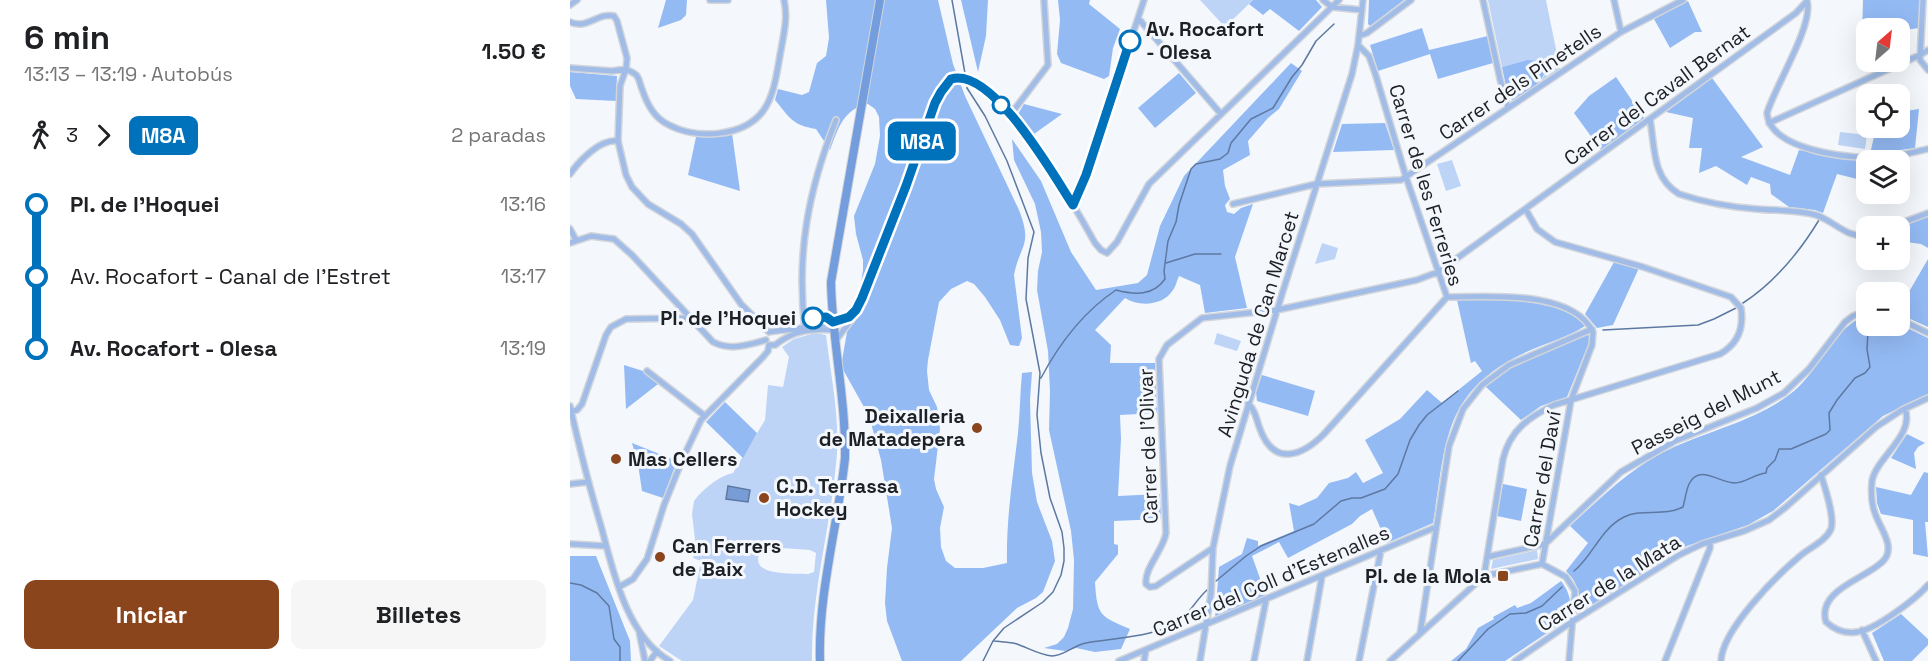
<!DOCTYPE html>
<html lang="es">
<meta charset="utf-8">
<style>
:root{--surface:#fff;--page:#f6f6f6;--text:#202124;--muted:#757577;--accent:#8b451d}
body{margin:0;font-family:"Space Grotesk",sans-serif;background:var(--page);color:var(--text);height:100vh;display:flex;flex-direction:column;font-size:22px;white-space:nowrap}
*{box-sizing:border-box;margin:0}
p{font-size:20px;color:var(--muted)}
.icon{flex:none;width:33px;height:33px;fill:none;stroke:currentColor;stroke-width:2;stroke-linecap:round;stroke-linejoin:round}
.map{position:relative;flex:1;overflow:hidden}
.sheet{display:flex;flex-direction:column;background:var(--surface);width:570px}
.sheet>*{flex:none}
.badge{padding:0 12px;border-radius:9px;font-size:21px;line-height:39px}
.needle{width:39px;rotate:28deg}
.buttons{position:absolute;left:1286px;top:18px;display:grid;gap:12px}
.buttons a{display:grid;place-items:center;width:54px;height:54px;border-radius:12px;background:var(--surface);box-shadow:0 6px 24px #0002;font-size:30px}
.map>.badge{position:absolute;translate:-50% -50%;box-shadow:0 0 0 3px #fff}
.legs{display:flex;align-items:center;gap:9px;height:66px;padding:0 24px;font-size:20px}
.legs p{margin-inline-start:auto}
.summary{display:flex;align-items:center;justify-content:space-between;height:102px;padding:0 24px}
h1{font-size:33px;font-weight:700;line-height:45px}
.primary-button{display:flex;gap:12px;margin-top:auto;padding:12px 24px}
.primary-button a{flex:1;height:69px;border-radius:12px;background:var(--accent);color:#fff;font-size:24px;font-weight:700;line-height:69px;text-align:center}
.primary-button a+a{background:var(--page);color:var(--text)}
ul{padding:0 24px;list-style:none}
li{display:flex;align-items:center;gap:21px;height:72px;font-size:22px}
li i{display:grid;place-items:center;width:9px;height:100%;margin:0 8px;background:currentColor}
li i::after{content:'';width:15px;height:15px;margin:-8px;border:4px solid;border-radius:50%;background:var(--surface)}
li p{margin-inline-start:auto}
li:first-child i{background:linear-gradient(#0000 50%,currentColor 0)}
li:last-child i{background:linear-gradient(currentColor 50%,#0000 0)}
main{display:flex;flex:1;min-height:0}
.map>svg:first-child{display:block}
.green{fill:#bdd4f7;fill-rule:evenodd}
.forest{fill:#94baf4}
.water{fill:#789dd6;stroke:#5d78a1;stroke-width:1.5}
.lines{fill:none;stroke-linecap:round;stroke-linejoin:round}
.stream{stroke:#5d78a1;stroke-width:1.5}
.street-casing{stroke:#d2d5da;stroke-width:8}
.secondary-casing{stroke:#d2d5da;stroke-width:10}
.street{stroke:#a0bce7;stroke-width:5}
.secondary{stroke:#749ddd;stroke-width:8}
.line-1-casing{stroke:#fff;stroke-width:14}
.line-1{stroke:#0072bc;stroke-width:9}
.stop-1-dot{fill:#fff;stroke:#0072bc;stroke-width:3}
.poi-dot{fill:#8b451d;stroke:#f4f8fd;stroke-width:2}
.labels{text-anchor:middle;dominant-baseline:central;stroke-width:6;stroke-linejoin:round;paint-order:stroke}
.stop-label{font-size:20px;font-weight:bold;fill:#1d2024;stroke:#f4f8fd;text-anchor:start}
.street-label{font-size:20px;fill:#1d2024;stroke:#f4f8fd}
.poi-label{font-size:20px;font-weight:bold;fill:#1d2024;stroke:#f4f8fd;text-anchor:start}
</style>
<main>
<section class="sheet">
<div class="summary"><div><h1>6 min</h1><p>13:13 – 13:19 · Autobús</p></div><b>1.50 €</b></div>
<div class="legs"><svg class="icon" aria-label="walk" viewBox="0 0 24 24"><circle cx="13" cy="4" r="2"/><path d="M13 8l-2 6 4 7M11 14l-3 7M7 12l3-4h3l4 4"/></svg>3<svg class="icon" aria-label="forward" viewBox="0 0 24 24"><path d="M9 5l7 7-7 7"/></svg><b class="badge" style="background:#0072bc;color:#fff">M8A</b><p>2 paradas</p></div>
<ul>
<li><i style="color:#0072bc"></i><b>Pl. de l'Hoquei</b><p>13:16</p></li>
<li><i style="color:#0072bc"></i><span>Av. Rocafort - Canal de l'Estret</span><p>13:17</p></li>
<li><i style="color:#0072bc"></i><b>Av. Rocafort - Olesa</b><p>13:19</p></li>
</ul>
<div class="primary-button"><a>Iniciar</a><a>Billetes</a></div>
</section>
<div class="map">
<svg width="1358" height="661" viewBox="0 0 1358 661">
<rect width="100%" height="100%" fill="#f4f8fd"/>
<path class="green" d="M630,0H683L655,27Z
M918,0H976L990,69L971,81L974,75L957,60L932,67Z
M1270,132L1297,135L1295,149L1268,145Z
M882,160L891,186L876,191L867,164Z
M752,243L768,248L765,259L745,264Z
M245,333L256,335C261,377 271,422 266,464C260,530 241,594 242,661H112L89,646L123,600L131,561L123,558L126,548L122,514L124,501C132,490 149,476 163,473L195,420L198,385L213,387L219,357L212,347L224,339ZM197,547L240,550L246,553L244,572L238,574C223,573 174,577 192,549Z
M647,333L671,341L667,351L644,344Z
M967,550L968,559L921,569L923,560Z"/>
<path class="forest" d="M96,0H117L116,15L111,20L88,28Z
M256,0H368L383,64L395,96L449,210C463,246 450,244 444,275L452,338L449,346L440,345L430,320L415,297L404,284L397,281L381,289L369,302L358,360L357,371L359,390L367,407L370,429L364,479L366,489L374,507L370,528L371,547L376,561L385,568H413L437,563C436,518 443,477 448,433C450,413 450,393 452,373L462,372L460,400L462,473L467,502L482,541L485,561L473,592L466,598L447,608L391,661H332L317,621L315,603L317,568L322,528L311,460L299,416L271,366L277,332L286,316L293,270V260L286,234L284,216L305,164L310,136L309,117L305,109L298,104C273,109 268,129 260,150L246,129C222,125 220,118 205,100L208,89L232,95L239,92L247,63L256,56L259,38Z
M391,0H418L416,36L408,72Z
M488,0H520L519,4L550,29L543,48L539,76L534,79L491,63L487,54L490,20Z
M683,0H746L752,7L729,31L700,9L693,15L679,4Z
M799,0H834L800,26L798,24Z
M1293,0H1350L1349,28L1329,31V28H1296V36H1292Z
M1118,1L1132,32H1125L1100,48L1084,19Z
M852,28L859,50L918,36L923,63L868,79L860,54L808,71L800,45Z
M957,60L969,61L975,71C972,84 954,96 942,100L938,96L932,67Z
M721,63L732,71L709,109L698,118L678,141L680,155L653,170L655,186L660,199L655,205L657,212L664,214L671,208L683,204L665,257L677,308L635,313L630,285L609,276C607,280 606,286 603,290C593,306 569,307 555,298L525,330L541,345L540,363H585L587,413L550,415L551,439L548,496L590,494L591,519L544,521V544L548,545V554L525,582C527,616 530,616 560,629L551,649L525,652L506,648L495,651L474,648L487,644L494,637L498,628L503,609L504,560L501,531L479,430L480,391L478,351L467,290L468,271L472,252L471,232L465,204L444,160L442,139L471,181L501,252L526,290L568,283L577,275L590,226L614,176Z
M0,72L47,76L46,101L6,99L0,86Z
M609,73L626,93L585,128L568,108Z
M1046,77L1074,118L1031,150L1004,113L1019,96Z
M1142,78L1193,147L1171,157L1220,175L1229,150L1296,162L1295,181L1267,174L1253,213L1245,210L1219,207L1201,194L1200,184L1181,177L1177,185L1146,166L1129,173L1132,148H1119L1123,118L1096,112Z
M454,104L492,114L464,134L448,114Z
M1349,109L1345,148L1300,154L1306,128H1329V112Z
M815,123L824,150L763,152L772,124Z
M162,133L170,191L118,175L126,137L149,136Z
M1358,216V248L1351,244L1329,241V228Z
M1358,259V327L1329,314V309Z
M1044,262L1069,268L1043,325L1027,328L1015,314Z
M913,299C940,300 999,302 1015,326C995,339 969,345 948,356C871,396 876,447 863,523L817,543L802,509L790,516L782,524L718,558L709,542L682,556L696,595L645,618L649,567L672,554L677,538L688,541V546L724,531L719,503L729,506L747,498L759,483L778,478L786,472L793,483L813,473L795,440L830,419L857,390L872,403L912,371L905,361L901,363L887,300Z
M1296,316V326L1329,324L1358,338V394L1313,416L1203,511L1178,525L1117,546L1017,609H1011C1010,594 1007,581 996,571L1018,543L1000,526L1003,523C1035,494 1064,465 1104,447C1144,429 1190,419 1224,391C1248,372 1267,323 1296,316Z
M1017,334L1021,338L997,397L971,406L951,420L915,386C943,360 983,348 1017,334Z
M54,365L73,371L88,384L56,409Z
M692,375L745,391L738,416L687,401L686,392Z
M155,402L187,433L173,458L136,422Z
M1337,434L1355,443L1348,447L1344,453L1346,469L1321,458Z
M62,443L107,461L93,498L72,491L68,464Z
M1354,472L1358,473V522H1355L1358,557L1343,554V520L1311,514L1307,503L1306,487L1341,495Z
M933,484L957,489L951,521L927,516Z
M0,556H26L60,641L61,661H0Z
M991,581C1000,592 1003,606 998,619L935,661H881L896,649L908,628L924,619L923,617L945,605L947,608L961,603Z
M1331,614L1358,639V645L1342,661H1314L1302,633Z"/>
<path class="water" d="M158,486L180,490L178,502L156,499Z"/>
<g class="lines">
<path class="stream" d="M382,0L396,79
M397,83V88L415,116L437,161L464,232L458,258L456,299L470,373L467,415L471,453L480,498L492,532L494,548V561L491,575L483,592L473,602L434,628L423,641L413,661
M596,263L625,254H651
M1173,303C1205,282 1229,253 1249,220
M1033,330L1128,325L1144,319L1166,308
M471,378C489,344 513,312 546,290C565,295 583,296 595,279L594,271L598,241L606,222L609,205L621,169L626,164L650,159L658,153L661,143L681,119L703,108L722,77L732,65L746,41L764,24
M1004,571C1023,556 1030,529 1054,517C1072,508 1094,517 1113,507C1115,500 1116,491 1119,484C1129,463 1149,483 1165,483C1175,483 1185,474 1196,473L1197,468L1205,460L1209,449H1221L1256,434L1260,430L1259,413L1267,400L1285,378L1295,373L1300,367L1297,349L1298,332L1310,326
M646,581L676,556L691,546L744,524L771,501L782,498H791L815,489L828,474L840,440L849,425L857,415L888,391
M0,583L11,585L27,593L39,606L44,639L50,647V661
M424,641C432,642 440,642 447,644C458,648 470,655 482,656C494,656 504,645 516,643C543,638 592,637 613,618C622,609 628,598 637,590
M888,661L918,629L940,614L956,613L972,606L992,587"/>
<g class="street-casing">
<path id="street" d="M140,0H158
M753,0L762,7
M913,0L930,79L938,108
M1044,0L1051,32
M1353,0L1350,60L1358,70
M0,5L7,0
M762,7L792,10
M568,18L651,114
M0,22C17,30 28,12 44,16L47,21L57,58L56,69C59,71 65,73 67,76C70,80 70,85 72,89C77,104 84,118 99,125C125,139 173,138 193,111C205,95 207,70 211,50C214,33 218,17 214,0
M789,36L797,33L841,0
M788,45L799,56L806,76L836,177L877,297
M0,68L42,71L56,69
M56,69L50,86L48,141L56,175L62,187L78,204L111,224L122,234L171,304L199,332
M441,114L478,65L474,0
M1080,119C1085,148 1082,178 1109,194C1133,202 1160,207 1186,209C1205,211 1227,209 1246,215C1264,221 1275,237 1296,236
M1199,123L1350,55L1358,50
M0,174C10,160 30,139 48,141
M663,204L746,184L831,180L1051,32L1113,0
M503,205L516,175L574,0
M1323,226L1358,213
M0,229L6,240
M0,243L21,236L44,239L62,255L143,342C161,351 177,345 196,340
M877,297C917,297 1002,289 1023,332L1022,345L1001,400L972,564
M1329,319L1358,333
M235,330C226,254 238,191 266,120
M199,332C219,329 269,326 283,313
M266,340L282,319L311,251L365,103L371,92L381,79C426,64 506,209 525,243L531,250L537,253L547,242L579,184L769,0
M199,345H205C224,330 243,328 266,330
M77,371L135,416
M678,403C686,411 686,419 690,429C704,467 732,456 754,434L877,297
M0,406C9,446 19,486 31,526C43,570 56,636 100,661
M1335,409C1345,435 1306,458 1302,481C1301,492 1301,503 1305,513C1309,527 1326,546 1314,560C1299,578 1246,589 1256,622C1265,630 1276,634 1287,632C1305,630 1346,599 1358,585
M0,412L7,410L12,404L36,335L41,327L56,319L120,318
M0,484L18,482
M0,544L36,546
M643,548L586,586L580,587L576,584C574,568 594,549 596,533L589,359L597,345L632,318L707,310L847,280L868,272L1226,13L1237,1C1244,25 1205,86 1197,113C1200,152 1286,160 1316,157C1330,156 1344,152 1358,149
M917,557L975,544L1051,472L1105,441L1187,408L1214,393L1239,369L1275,322L1283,316L1296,311
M914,576L933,459C940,430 959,417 984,405L1150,354C1168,344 1174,328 1171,308L1161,297L1073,267L985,242L967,229L956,210
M49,587L63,579L77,559L94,505L113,458L131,420L193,357L198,351L199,345
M1292,630L1306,661
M69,631L75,661
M850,634L879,446L893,409L912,385L939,365L1022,329
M80,661L87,651
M549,661L866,527
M574,661L576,650
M630,661L641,594L643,548L660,466L712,294L782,74L788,45L793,0
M684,661L696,600
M737,661L752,576
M789,661L811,550
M820,661L914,576L972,564L996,577L1005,591L999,661
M945,661L1003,621L1109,555L1132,544L1174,531L1199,520L1216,507L1306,427L1332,410L1358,398
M1095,661L1140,548V542
M1151,661C1152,630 1206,576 1230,556C1239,548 1256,541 1261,529C1265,517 1255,488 1251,475"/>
</g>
<g class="secondary-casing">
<path id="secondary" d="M250,661C248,593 268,525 275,458C276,399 262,341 261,282L310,0"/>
</g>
<use href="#street" class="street"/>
<use href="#secondary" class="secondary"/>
</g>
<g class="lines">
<g class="line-1-casing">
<path id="line-1" d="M243,318L256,317L263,322L279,317L286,310L292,298L336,186L365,103L371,92L381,79C422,66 484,176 503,205L516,175L560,41"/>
</g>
<use href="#line-1" class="line-1"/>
</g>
<g class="stop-1-dot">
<circle cx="560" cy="41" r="10"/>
<circle cx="431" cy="105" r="8"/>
<circle cx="243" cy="318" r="10"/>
</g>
<g class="poi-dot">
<circle cx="407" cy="428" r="6"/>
<circle cx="46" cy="459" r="6"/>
<circle cx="194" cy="498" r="6"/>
<circle cx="90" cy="557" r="6"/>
<rect x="927" y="570" width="12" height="12" rx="3"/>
</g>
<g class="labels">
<g class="stop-label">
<text x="576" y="29">Av. Rocafort<tspan x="576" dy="23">- Olesa</tspan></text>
<text x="226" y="318" text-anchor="end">Pl. de l'Hoquei</text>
</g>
<g class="street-label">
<text transform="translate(950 82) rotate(-34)">Carrer dels Pinetells</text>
<text transform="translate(1087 95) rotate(-36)">Carrer del Cavall Bernat</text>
<text transform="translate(856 185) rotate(73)">Carrer de les Ferreries</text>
<text transform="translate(688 324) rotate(-73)">Avinguda de Can Marcet</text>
<text transform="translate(1136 412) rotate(-27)">Passeig del Munt</text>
<text transform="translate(578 446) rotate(-92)">Carrer de l'Olivar</text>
<text transform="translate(972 479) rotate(-80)">Carrer del Daví</text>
<text transform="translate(701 581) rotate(-23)">Carrer del Coll d'Estenalles</text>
<text transform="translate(1039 583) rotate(-32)">Carrer de la Mata</text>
</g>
<g class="poi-label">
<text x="395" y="416" text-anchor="end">Deixalleria<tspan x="395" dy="23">de Matadepera</tspan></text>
<text x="58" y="459">Mas Cellers</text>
<text x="206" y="486">C.D. Terrassa<tspan x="206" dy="23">Hockey</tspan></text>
<text x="102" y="546">Can Ferrers<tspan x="102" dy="23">de Baix</tspan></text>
<text x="921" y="576" text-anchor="end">Pl. de la Mola</text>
</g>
</g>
</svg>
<div class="buttons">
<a><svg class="needle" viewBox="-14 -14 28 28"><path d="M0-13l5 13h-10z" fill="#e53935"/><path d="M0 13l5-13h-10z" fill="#757577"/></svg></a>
<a><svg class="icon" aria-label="locate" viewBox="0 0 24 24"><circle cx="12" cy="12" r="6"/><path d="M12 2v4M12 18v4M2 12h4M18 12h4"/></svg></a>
<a><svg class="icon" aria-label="layers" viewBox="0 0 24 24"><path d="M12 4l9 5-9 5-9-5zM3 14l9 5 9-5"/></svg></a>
<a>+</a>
<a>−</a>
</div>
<b class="badge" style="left:352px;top:141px;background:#0072bc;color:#fff">M8A</b>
</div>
</main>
